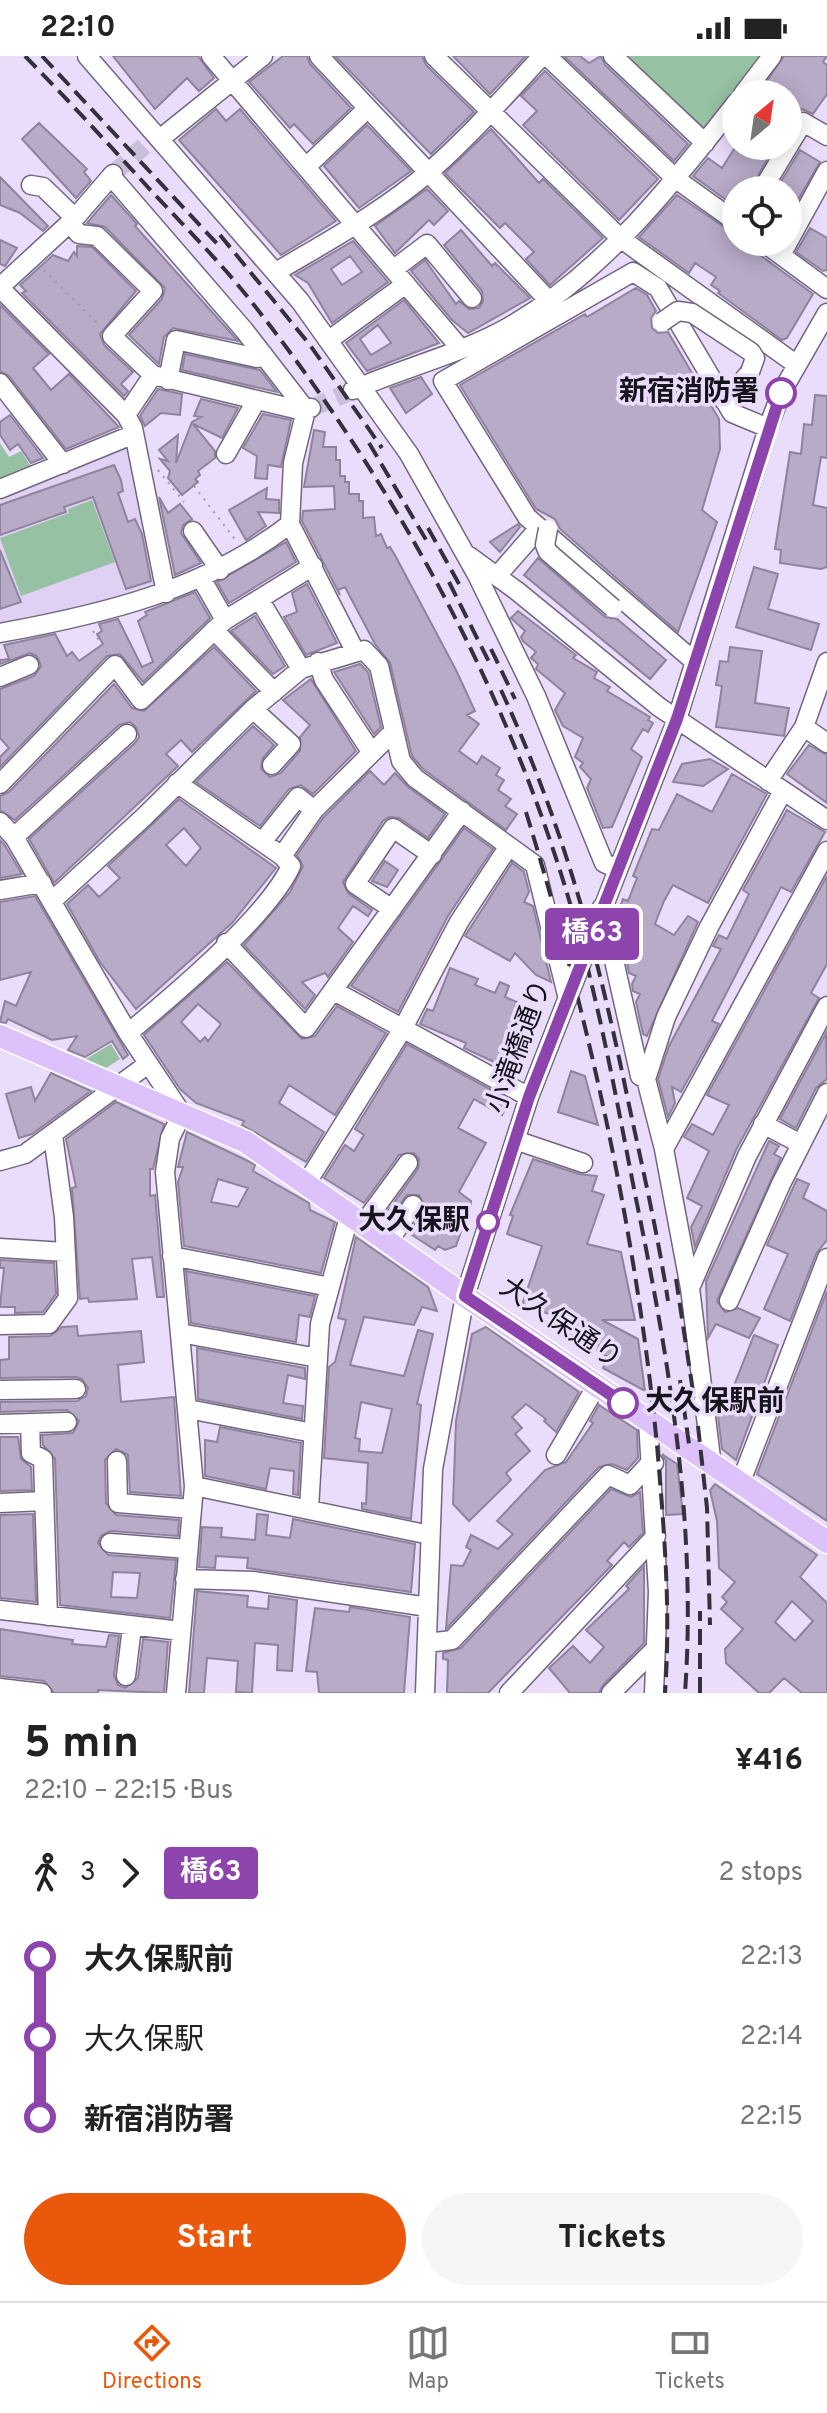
<!DOCTYPE html>
<meta charset="utf-8">
<style>
:root{--surface:#fff;--page:#f6f6f6;--text:#222;--muted:#767676;--line:#e0e0e0;--accent:#ea580c}
body{margin:0;font-family:Overpass,"Noto Sans JP",sans-serif;background:var(--page);color:var(--text);height:100vh;display:flex;flex-direction:column;font-size:30px;white-space:nowrap}
*{box-sizing:border-box;margin:0}
p{font-size:26px;color:var(--muted)}
.icon{flex:none;width:44px;height:44px;fill:none;stroke:currentColor;stroke-width:2;stroke-linecap:round;stroke-linejoin:round}
.map{position:relative;height:1637px;overflow:hidden}
.details{display:flex;flex-direction:column;background:var(--surface);flex:1}
.details>*{flex:none}
.badge{padding:0 16px;border-radius:6px;font-size:28px;line-height:52px}
.needle{width:52px;rotate:29deg}
.buttons{position:absolute;left:722px;top:24px;display:grid;gap:16px}
.buttons a{display:grid;place-items:center;width:80px;height:80px;border-radius:50%;background:var(--surface);box-shadow:0 4px 20px #0003;font-size:40px}
.map>.badge{position:absolute;translate:-50% -50%;box-shadow:0 0 0 4px #fff}
.legs{display:flex;align-items:center;gap:12px;height:88px;padding:0 24px;font-size:26px}
.legs p{margin-inline-start:auto}
.head{display:flex;align-items:center;justify-content:space-between;height:136px;padding:0 24px}
h1{font-size:44px;font-weight:700;line-height:60px}
.action{display:flex;gap:16px;margin-top:auto;padding:16px 24px}
.action a{flex:1;height:92px;border-radius:48px;background:var(--accent);color:#fff;font-size:32px;font-weight:700;line-height:92px;text-align:center}
.action a+a{background:var(--page);color:var(--text)}
ul{padding:0 24px;list-style:none}
li{display:flex;align-items:center;gap:28px;height:80px;font-size:30px}
li i{display:grid;place-items:center;width:12px;height:100%;margin:0 10px;background:currentColor}
li i::after{content:'';width:20px;height:20px;margin:-10px;border:6px solid;border-radius:50%;background:var(--surface)}
li p{margin-inline-start:auto}
li:first-child i{background:linear-gradient(#0000 50%,currentColor 0)}
li:last-child i{background:linear-gradient(currentColor 50%,#0000 0)}
.status{display:flex;justify-content:space-between;align-items:center;height:56px;padding:0 40px;background:var(--surface);direction:ltr}
.status svg{height:22px;fill:currentColor}
.tab-bar{display:flex;justify-content:space-around;align-items:center;height:112px;border-top:2px solid var(--line);background:var(--surface);font-size:22px;color:var(--muted)}
.tab-bar a{display:grid;justify-items:center;gap:4px}
.tab-bar .selected{color:var(--accent)}
.map>svg:first-child{display:block}
.built{fill:#e0d0f4}
.green{fill:#97c1a3}
.building{fill:#b7abc8;stroke:#8e829d;stroke-width:2;fill-rule:evenodd}
.lines{fill:none;stroke-linecap:round;stroke-linejoin:round}
.minor-tunnel{stroke:#cabfda;stroke-width:18;stroke-dasharray:18 9;stroke-linecap:butt}
.minor-casing{stroke:#716680;stroke-width:21}
.major-casing{stroke:#fff;stroke-width:25}
.path{stroke:#a096ad;stroke-width:2;stroke-dasharray:2 6;stroke-linecap:butt}
.minor{stroke:#fff;stroke-width:18}
.major{stroke:#dcc1fb;stroke-width:22}
.rail{stroke:#35303c;stroke-width:4;stroke-dasharray:16 8;stroke-linecap:butt}
.minor-bridge-casing{stroke:#716680;stroke-width:21;stroke-linecap:butt}
.minor-bridge{stroke:#fff;stroke-width:18}
.line-1-casing{stroke:#fff;stroke-width:18}
.line-1{stroke:#8e44ad;stroke-width:12}
.stop-1-dot{fill:#fff;stroke:#8e44ad;stroke-width:4}
.labels{text-anchor:middle;dominant-baseline:central;stroke-width:7;stroke-linejoin:round;paint-order:stroke}
.stop-label{font-size:28px;font-weight:bold;fill:#17131d;stroke:#eaddfb;text-anchor:end}
.street-label{font-size:28px;fill:#17131d;stroke:#eaddfb}
</style>
<div class="status"><b>22:10</b><svg viewBox="0 0 49 12"><path d="M0 12V9h3v3zM5 12V6h3v6zM10 12V3h3v9zM15 12V0h3v12zM26 1h20v11H26zM47 4h2v5h-2z"/></svg></div>
<div class="map">
<svg width="827" height="1637" viewBox="0 0 827 1637">
<rect width="100%" height="100%" fill="#eaddfb"/>
<path class="built" d="M127,392L161,532L0,572V439Z"/>
<path class="green" d="M626,0H763L704,74Z
M0,387L9,401L21,395L34,415L0,429Z
M92,444L115,506L21,540L0,482L69,457L68,453Z
M111,988L120,1003L106,1012L86,1003Z"/>
<path class="building" d="M113,0H198L214,22L199,35L187,22L155,53Z
M283,0H307L310,8L351,52L313,88L294,68L290,72L249,26Z
M335,0H422L426,9L474,56L431,98Z
M453,0H526L490,38Z
M564,0H580L589,7L601,0L605,9L688,88L674,105Z
M784,0H827L823,6L827,9V38L813,58L802,53L788,68V38L760,35Z
M545,15L658,123L619,164L523,69L537,55L521,40Z
M216,53L226,65L240,53L336,165L281,199L179,84Z
M39,67L87,113L84,116L91,125L76,142L22,83Z
M367,69L411,115L359,152L324,110Z
M491,73L539,127L543,123L603,182L550,229L526,203L534,196L505,167L500,172L445,117Z
M736,90H775L750,134H736V151L693,120L708,102L722,112Z
M800,94L820,106L788,161V134H776Z
M0,121L48,170L43,175L20,157L0,149Z
M427,133L448,155L434,169L429,164L395,197L375,170Z
M111,139L137,168L135,170L238,285L173,272L164,281L159,308L129,279L162,243L165,232L105,171L87,167Z
M677,139L736,179V186L751,187L756,196L813,238L787,282L782,284L718,237L720,235L711,229L716,221L695,207L689,217L639,181Z
M810,172L827,182V214L823,215L796,196Z
M461,174L492,210L495,207L530,242L468,277L452,264L411,215L425,204L456,248L459,245L469,253L479,252L483,245L482,235L444,189Z
M0,184L17,192L5,210L0,208Z
M353,185L388,226L332,267L308,227L295,219ZM350,200L362,216L342,229L331,213Z
M77,190L92,191L136,235L100,278L104,289L133,316L121,328L128,335L124,340L22,237L26,235L20,229L53,199L68,205L74,196L77,200Z
M636,232L647,239L656,255L651,262L652,272L658,277L668,276L719,363L720,393L702,454L717,466L678,576L560,473L555,463L536,453L460,329L585,258L587,261Z
M404,244L439,287L367,315L346,287ZM378,269L391,287L371,299L360,283Z
M0,249L49,298L33,312L51,334L69,318L119,371L66,393L9,320L0,315Z
M185,298L260,314L277,336L182,314Z
M421,321L432,338L406,357L390,332Z
M158,333L182,338L180,359L161,357L145,370L140,360Z
M815,339L827,340V402L821,401L813,449L827,452V511L821,513L780,507L781,494L775,493L790,396L801,398L804,368L812,369Z
M201,343L238,352L222,382L193,368L215,395V402L198,415L200,419L195,423L198,426L182,439L168,422L170,415L160,403L168,405L159,394L178,379L176,407L192,366L201,361L194,360Z
M263,358L291,364L281,411L268,409L267,423L255,422L257,400L243,392Z
M10,359L43,402L31,407L18,388L10,394L0,379V366Z
M314,374L325,376L323,391H336V404H340V420H345V426H349V438H359V445H363V462L374,461L376,480L381,478L387,492L390,491L396,501L456,614L475,655L467,659L479,668L459,695L477,708L482,700L500,712L496,719L504,724L498,734L511,743L505,750L517,758L506,774L423,713L412,700L390,607L375,588L345,531L338,534L340,539L302,465L303,455L335,453L334,430L304,431Z
M114,409L121,424L123,435L118,437L128,466L135,463L142,478L151,525L126,533L93,441L64,451L66,456L0,479V449Z
M267,432L266,443L279,444V457L258,456L266,470L246,484L229,454Z
M159,441L168,457L180,448L192,463L183,469L181,477L201,507L175,519Z
M518,468L520,471L500,496L490,486Z
M286,486L296,506L229,547L217,526Z
M0,494L21,546L0,553Z
M538,502L605,561L617,563L666,604L650,623L524,519Z
M754,511L778,518L768,553L819,568L811,594L736,571Z
M307,528L337,587L306,599L284,561L297,556L292,537Z
M195,536L210,562L143,626L120,598L107,600L0,711V701L9,692L0,682V633L34,620L41,610L37,600L30,597L0,608V604L9,603L4,589L55,578L67,600L72,596L79,605L103,588L97,578L102,575L99,568L118,563L142,611L153,606L138,565L147,559L145,556Z
M518,555L576,599L573,602L597,616L594,622L610,631L607,635L650,661L648,664L653,667L648,676L643,673L631,693L642,701L612,771L603,772L587,732L591,723L580,711L583,707L575,701L583,682L563,670L555,654L565,637L536,613L538,608L531,602L536,596L523,585L521,581L525,575L511,562Z
M255,560L285,610L273,618L231,575Z
M214,591L256,635L192,696L181,684L166,698L178,710L54,827L29,783L135,687L139,681L136,671L130,666L119,669L15,764L0,754V740L9,736L114,628L132,652L144,655Z
M730,591L762,595L755,647L789,652L784,680L716,671L722,630L716,629L720,605L728,606Z
M360,608L368,616L381,671L374,678L334,616Z
M311,623L356,695L313,738L301,729L289,733L260,770L196,726L253,670L274,689L263,702L261,713L270,721L281,717L300,695V681L310,669L283,644Z
M809,689L827,699V747L787,718Z
M710,703L728,713L703,730L673,726L682,708Z
M370,715L384,729L395,717L408,731L445,758L428,782L399,762L389,761L383,765L343,826L348,837L372,854L368,860L353,850L338,872L353,886L328,921L325,917L302,926L315,939L305,953L244,889L290,836L303,810L297,799L323,762Z
M732,718L767,738L708,847L673,829L664,845L655,868L674,879L688,860L698,866L647,980L643,978L636,946L640,938L633,935L632,928L636,920L629,917L621,879L626,869L617,865L616,860L623,843L628,845L637,822L633,820L652,773L659,774L677,738L712,756Z
M179,743L276,812L232,867L136,953L100,906L67,848L88,829L99,841L120,822L108,810ZM184,772L201,792L186,810L166,789Z
M787,754L825,776L791,836L781,831L712,965L719,968L681,1036L672,1031L675,1047L668,1061L658,1023L669,990L721,893L713,890L719,879L727,883L749,838L743,834Z
M464,772L493,793L448,860L398,956L351,930Z
M0,784L4,788L22,818L0,822Z
M385,805L398,814L387,831L372,825Z
M512,807L524,816L529,836L524,846L533,850L551,926L536,919L515,897L510,905L465,880Z
M827,820V908L811,937L819,942L736,1094L695,1191L691,1171L702,1150L687,1142L709,1095L684,1081L692,1068L713,1079L729,1049L707,1039Z
M35,840L128,999L123,1003L112,985L85,1001L68,994L77,980L52,984L8,963L6,967L0,966L5,945L16,950L31,916L0,924V846Z
M227,906L302,983L315,980L337,950L386,977L335,1059L289,1029L279,1047L324,1076L306,1106L242,1069L244,1065L196,1047L180,1033L144,979ZM198,948L221,968L208,985L205,981L200,986L181,966Z
M450,912L478,923L475,929L495,937L500,926L509,930L505,941L517,946L515,950L539,960L522,964L517,976L526,999L518,1017L464,992L466,987L420,968L427,953L433,955Z
M826,977L827,1023L816,1032L796,1072L780,1063Z
M407,988L510,1044L502,1059L474,1043L458,1072L486,1087L459,1136L471,1145L469,1165L465,1164L456,1190L445,1194L438,1190L435,1194L409,1177L425,1151L419,1139H407L389,1163L385,1159L418,1113L419,1103L414,1097L399,1099L364,1147L324,1122L345,1089L354,1095L364,1079L355,1073Z
M571,1015L585,1020L598,1069L558,1056Z
M51,1017L91,1035L32,1078L19,1082L6,1038L31,1031L35,1045Z
M116,1046L164,1068L153,1113H150V1140L155,1139L164,1241H157L152,1201L132,1203L137,1243L89,1246L88,1242L80,1243L72,1132L76,1131L66,1083Z
M187,1076L248,1105L255,1109L253,1115L309,1147L310,1154L335,1166L321,1217L184,1190L178,1126L183,1111H178ZM218,1123L248,1132L238,1151L211,1146Z
M769,1085L779,1090L774,1098L781,1102L717,1245L725,1256L738,1252L760,1262L749,1282L716,1268L708,1282L706,1225Z
M533,1103L579,1118L597,1120L592,1135L604,1139L587,1188L621,1196L635,1264H602L638,1283L645,1335L603,1312L608,1301L597,1295L599,1289L564,1277L568,1264L522,1249L542,1190L507,1178L513,1160L510,1159Z
M797,1123L809,1128L803,1142L827,1155V1184L816,1198L790,1265L764,1253L788,1198L767,1189Z
M356,1181L428,1231L437,1255L422,1251L414,1269L364,1261L350,1309L404,1320L418,1274L433,1278L417,1348L421,1349L411,1463L362,1453V1447L366,1448L368,1407L324,1402L329,1311L335,1306L346,1264L338,1262ZM361,1346L392,1353L382,1397L359,1395L360,1383L355,1382Z
M0,1204L54,1207L56,1238L43,1256L15,1257V1251H0L4,1212H0Z
M186,1215L315,1240L310,1261L299,1259L296,1286L191,1267Z
M827,1235V1465L757,1418Z
M77,1270L78,1280L141,1275L144,1306L118,1309L121,1346L174,1341L181,1440L130,1436L128,1399L116,1393L105,1404L106,1447L116,1459L179,1464L178,1480L110,1475L101,1480L98,1487L108,1499L176,1504L170,1562L60,1549L55,1403L43,1389L42,1379L73,1377L79,1365L67,1354L0,1356V1346L77,1345L86,1340L88,1332L82,1323L76,1321L0,1322V1304L9,1303V1281L50,1280L62,1271ZM113,1516L140,1517L137,1542L111,1541Z
M486,1271L579,1336L556,1376L544,1365L546,1363L526,1348L512,1361L522,1372L515,1378L530,1395L506,1417L511,1424L469,1465L453,1448L456,1365L472,1278Z
M754,1279L778,1289L736,1404L722,1393L718,1360L731,1337Z
M197,1292L305,1312V1323L288,1319L283,1347L303,1350L302,1363L198,1343Z
M599,1349L637,1374L638,1402L627,1414L612,1408L599,1411L446,1573L451,1509L463,1510L471,1494L466,1491L471,1479L498,1493L513,1478L497,1465L545,1414L566,1406L593,1367L590,1365Z
M220,1371L301,1387L298,1439L293,1438L294,1415L270,1412L266,1433L205,1420V1384L217,1386Z
M0,1381H18L21,1403L31,1411L32,1434L0,1435Z
M662,1398L677,1408L683,1458L666,1459V1405Z
M715,1428L817,1499L800,1521L827,1547V1637H802L784,1622L769,1637H759L726,1607L725,1593L743,1573L721,1553L727,1546L722,1541L735,1526L719,1512L717,1465L710,1434ZM792,1545L813,1565L795,1585L775,1566Z
M611,1433L631,1441L640,1436L643,1477L629,1491L624,1486L607,1505L612,1509L488,1637H447L448,1604L443,1603V1597L461,1592Z
M33,1458L36,1546L0,1542V1459Z
M257,1458L268,1459L266,1479L290,1482L293,1463L415,1488L411,1536L247,1512L248,1502L216,1500L215,1512L199,1511L202,1471L222,1472L221,1481L255,1484Z
M644,1510V1587L603,1629L599,1637H570L549,1612L573,1590L590,1607L604,1591L586,1574L629,1533L626,1530Z
M197,1535L248,1540L247,1551L268,1553L269,1540L297,1544L292,1615L277,1614L278,1589L255,1587L252,1637L236,1636L238,1605L207,1602L204,1637H189Z
M350,1551L410,1561L404,1637H319L317,1616L306,1615L315,1552L349,1556Z
M0,1573L73,1584L72,1588L106,1591L109,1579L119,1580L114,1619L118,1629L125,1632L138,1622L143,1583L168,1586L164,1637L98,1634V1637H54L44,1625L0,1620Z"/>
<g class="lines">
<path class="minor-tunnel" d="M113,118L144,90
M311,352L352,335"/>
<g class="minor-casing">
<path id="minor" d="M87,0L300,245L409,398L477,519L536,640L604,807L618,813
M211,0L461,293
M319,0L549,245
M434,0L620,182L797,309
M547,0L676,123L736,166
M613,0L705,87
M743,38L772,0
M161,82L263,0
M306,111L368,52
M111,120L244,274L306,354
M31,129L43,131L75,162
M762,134L803,66L827,80
M70,167L79,178L97,180L153,235L112,280L153,319
M763,186L827,233
M781,199L827,115
M394,213L427,188L472,242
M276,216C328,185 384,155 430,115C470,80 506,39 542,0
M0,231L75,162L113,118
M0,232L126,359
M329,284L406,228
M168,324L176,284L257,302L263,298
M0,327L63,408
M353,334C405,311 462,298 512,269C603,216 672,129 736,47
M725,346L750,316
M306,354L293,407L290,468L355,595
M226,398L256,345
M0,433L132,379
M193,475L220,514
M469,500L517,535L659,651L827,764
M497,520L539,472
M201,522L225,564
M166,537L133,372L126,359L153,319L295,353L311,352
M259,543L301,613
M214,574L274,636
M0,577C104,558 205,534 290,468
M318,606L324,624L372,697
M695,606L527,461L443,325L633,216L658,232L732,357L768,372
M0,621L29,609
M253,653L291,688L272,709
M804,671L827,687
M768,725L804,671L827,606
M0,728L115,609L141,644L225,564L313,510
M0,766L14,781L128,977L182,1058L170,1082L165,1116L194,1430L176,1637
M14,781L127,678
M262,786L298,741L314,754L394,675
M282,800L314,754
M0,834L42,827
M52,845L144,761L253,653L301,613L364,594L379,610L401,705L415,722L535,809L568,943
M602,851L640,1020L646,1023
M392,853L355,828L393,772L432,799
M226,887L306,972L462,755
M334,935L529,1041
M128,977C173,940 268,860 291,810L282,800L177,727
M763,1068L801,1088
M515,1084L583,1107
M664,1093L827,795
M0,1105L25,1098L148,1008
M306,1128L402,974L459,866L509,790
M364,1167L408,1107
M389,1185L413,1149
M0,1192L65,1196
M172,1200L330,1231
M690,1232L747,1100L827,950
M729,1245L781,1128L827,1037
M0,1269L49,1268L68,1242L64,1161L53,1079
M180,1277L318,1302
M0,1334L76,1333
M188,1353L313,1377
M648,1364L658,1536L654,1637
M30,1367L31,1397L43,1403L48,1560
M0,1368L67,1366
M556,1399L597,1329
M117,1405L118,1447L192,1453
M712,1410L690,1232L664,1093L646,1023L666,961L709,871L783,735
M740,1428L827,1202
M194,1430L430,1479
M0,1447L44,1445
M309,1453L320,1268L350,1157
M110,1487L188,1493
M185,1523L253,1525L428,1551
M0,1554L181,1575
M427,1587L452,1584L608,1419L630,1429L652,1405L654,1407
M126,1620L132,1571
M0,1632L42,1637
M425,1637L433,1413L465,1240L529,1041L677,663L768,372L781,337L827,257
M509,1637L656,1480
M611,1637L656,1592"/>
</g>
<g class="major-casing">
<path id="major" d="M0,980L246,1086L465,1240L827,1486"/>
</g>
<path class="path" d="M44,214L98,268
M158,414L184,446
M194,430L237,486
M93,575L107,597"/>
<use href="#minor" class="minor"/>
<use href="#major" class="major"/>
<path class="rail" d="M25,0C70,46 113,93 156,140C189,175 224,210 254,249C396,430 511,639 574,861C600,952 617,1046 635,1138C669,1303 697,1468 685,1637
M42,0L222,193
M220,179L310,289L382,392
M369,387L428,487
M428,472L463,535
M449,526L490,608
M491,593L515,643
M501,634C566,775 598,899 629,1049C643,1114 658,1179 668,1245
M526,756C589,962 636,1175 657,1389C664,1472 671,1554 665,1637
M676,1223L694,1342
M680,1324L689,1388
M698,1370L707,1452L710,1569
M700,1637V1555"/>
<g class="minor-bridge-casing">
<path id="minor-bridge" d="M662,266L678,255L692,257L751,296L755,302L750,316
M548,473L545,489L548,496L613,552"/>
</g>
<use href="#minor-bridge" class="minor-bridge"/>
</g>
<g class="lines">
<g class="line-1-casing">
<path id="line-1" d="M623,1347L465,1240L529,1041L677,663L781,337"/>
</g>
<use href="#line-1" class="line-1"/>
</g>
<g class="stop-1-dot">
<circle cx="781" cy="337" r="14"/>
<circle cx="488" cy="1166" r="10"/>
<circle cx="623" cy="1347" r="14"/>
</g>
<g class="labels">
<g class="stop-label">
<text x="759" y="337">新宿消防署</text>
<text x="470" y="1166">大久保駅</text>
<text x="645" y="1347" text-anchor="start">大久保駅前</text>
</g>
<g class="street-label">
<text transform="translate(520 991) rotate(-70)">小滝橋通り</text>
<text transform="translate(560 1268) rotate(34)">大久保通り</text>
</g>
</g>
</svg>
<div class="buttons">
<a><svg class="needle" viewBox="-14 -14 28 28"><path d="M0-13l5 13h-10z" fill="#e53935"/><path d="M0 13l5-13h-10z" fill="#767676"/></svg></a>
<a><svg class="icon" aria-label="locate" viewBox="0 0 24 24"><circle cx="12" cy="12" r="6"/><path d="M12 2v4M12 18v4M2 12h4M18 12h4"/></svg></a>
</div>
<b class="badge" style="left:592px;top:878px;background:#8e44ad;color:#fff">橋63</b>
</div>
<section class="details">
<div class="head"><div><h1>5 min</h1><p>22:10 – 22:15 · Bus</p></div><b>¥416</b></div>
<div class="legs"><svg class="icon" aria-label="walk" viewBox="0 0 24 24"><circle cx="13" cy="4" r="2"/><path d="M13 8l-2 6 4 7M11 14l-3 7M7 12l3-4h3l4 4"/></svg>3<svg class="icon" aria-label="forward" viewBox="0 0 24 24"><path d="M9 5l7 7-7 7"/></svg><b class="badge" style="background:#8e44ad;color:#fff">橋63</b><p>2 stops</p></div>
<ul>
<li><i style="color:#8e44ad"></i><b>大久保駅前</b><p>22:13</p></li>
<li><i style="color:#8e44ad"></i><span>大久保駅</span><p>22:14</p></li>
<li><i style="color:#8e44ad"></i><b>新宿消防署</b><p>22:15</p></li>
</ul>
<div class="action"><a>Start</a><a>Tickets</a></div>
</section>
<nav class="tab-bar">
<a class="selected"><svg class="icon" aria-label="directions" viewBox="0 0 24 24"><path d="M12 3l9 9-9 9-9-9zM9 14v-3h6M13 9l2 2-2 2"/></svg>Directions</a>
<a><svg class="icon" aria-label="map" viewBox="0 0 24 24"><path d="M3 6l6-2 6 2 6-2v14l-6 2-6-2-6 2zM9 4v14M15 6v14"/></svg>Map</a>
<a><svg class="icon" aria-label="tickets" viewBox="0 0 24 24"><path d="M3 7h18v10H3zM15 7v10"/></svg>Tickets</a>
</nav>
